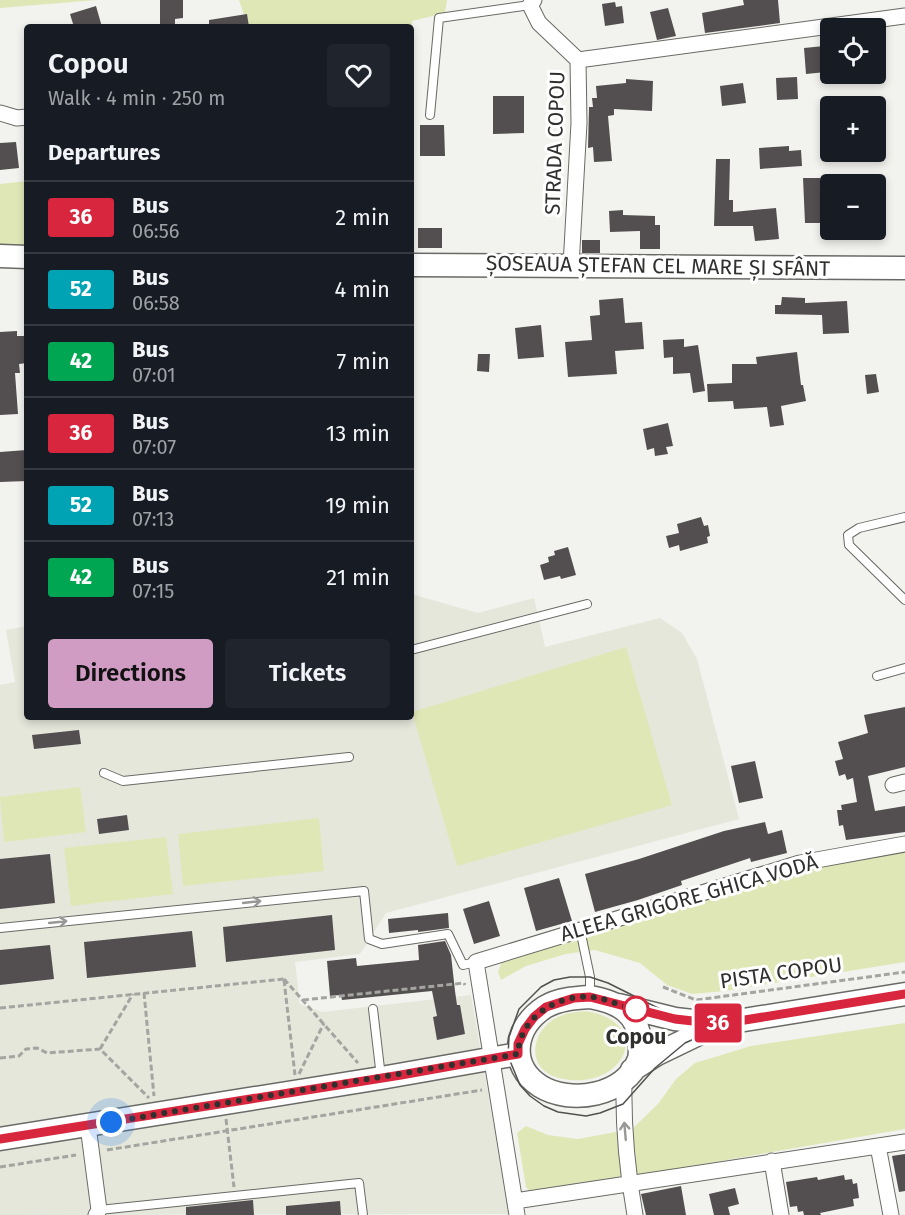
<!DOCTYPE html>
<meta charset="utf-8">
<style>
:root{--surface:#171b24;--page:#20242c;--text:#f1f3f6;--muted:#9ea1a6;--line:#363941;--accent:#d19cc4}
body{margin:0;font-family:"Fira Sans",sans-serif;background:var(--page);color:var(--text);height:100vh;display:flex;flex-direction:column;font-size:22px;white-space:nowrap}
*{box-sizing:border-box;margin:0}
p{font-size:20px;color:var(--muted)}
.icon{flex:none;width:33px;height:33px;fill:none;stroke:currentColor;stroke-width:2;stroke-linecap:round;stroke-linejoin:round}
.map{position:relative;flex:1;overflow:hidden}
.side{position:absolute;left:24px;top:24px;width:390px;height:696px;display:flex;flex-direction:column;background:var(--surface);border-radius:6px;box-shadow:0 3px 9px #0003}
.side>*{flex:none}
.badge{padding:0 12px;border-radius:4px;font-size:21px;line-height:39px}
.tools{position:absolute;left:820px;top:18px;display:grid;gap:12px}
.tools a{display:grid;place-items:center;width:66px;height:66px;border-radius:6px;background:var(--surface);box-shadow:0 3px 9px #0003;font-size:30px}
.you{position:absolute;width:30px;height:30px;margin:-15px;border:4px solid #fff;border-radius:50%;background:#1a73e8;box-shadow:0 0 0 9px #1a73e833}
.map>.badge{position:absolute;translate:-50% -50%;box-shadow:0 0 0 3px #fff}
h2{padding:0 24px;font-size:22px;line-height:54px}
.round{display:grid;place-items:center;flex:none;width:63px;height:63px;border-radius:6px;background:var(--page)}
.head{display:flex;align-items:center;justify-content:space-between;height:102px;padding:0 24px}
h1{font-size:28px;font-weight:600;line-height:45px}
.action{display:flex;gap:12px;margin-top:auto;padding:12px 24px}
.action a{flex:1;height:69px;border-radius:6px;background:var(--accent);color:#111;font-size:24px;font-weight:600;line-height:69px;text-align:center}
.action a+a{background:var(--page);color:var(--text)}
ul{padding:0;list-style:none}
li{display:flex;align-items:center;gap:18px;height:72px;padding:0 24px;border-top:2px solid var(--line)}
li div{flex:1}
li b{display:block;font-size:22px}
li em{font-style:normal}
li .badge{min-width:66px;font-weight:700;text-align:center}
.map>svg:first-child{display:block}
.built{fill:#e5e7db}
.green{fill:#e0e7b7}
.building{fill:#534f51}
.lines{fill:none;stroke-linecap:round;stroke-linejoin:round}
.lane-casing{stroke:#696965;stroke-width:10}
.street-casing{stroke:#696965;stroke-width:17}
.secondary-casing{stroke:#696965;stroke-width:25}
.path{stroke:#a4a4a0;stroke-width:3;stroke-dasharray:6 3;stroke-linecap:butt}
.lane{stroke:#fff;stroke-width:8}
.street{stroke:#fff;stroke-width:15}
.secondary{stroke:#fff;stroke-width:22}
.tram{stroke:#51514f;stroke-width:1.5}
.oneway{stroke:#989896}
.line-casing{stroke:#fff;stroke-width:14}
.line{stroke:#d7263d;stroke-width:9}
.walk{stroke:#30302e;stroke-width:6;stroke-dasharray:0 10.8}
.stop-dot{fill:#fff;stroke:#d7263d;stroke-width:3}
.labels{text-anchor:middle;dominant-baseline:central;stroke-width:6;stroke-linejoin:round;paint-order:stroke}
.street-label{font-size:21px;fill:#30302e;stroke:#fff}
.stop-label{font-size:21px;font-weight:bold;fill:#30302e;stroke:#fff}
</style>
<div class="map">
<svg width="905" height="1215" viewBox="0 0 905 1215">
<rect width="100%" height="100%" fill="#f2f3ee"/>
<path class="built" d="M411,594L478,613L534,598L545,647L660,618L682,633L697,659L739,819L386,913L360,954L295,962L300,1004L322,1012L471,995L509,1214L0,1215V685L15,682L6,630L27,626V717H411Z"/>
<path class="green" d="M0,0H97L0,8Z
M239,0H447L445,13L412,21L414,259H411V27H248Z
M27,181V254L0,255V184Z
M626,647L672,805L457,866L412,712Z
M80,787L86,832L4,842L0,797Z
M319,818L324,871L183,886L178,834Z
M166,837L173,894L71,906L64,848Z
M905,850V962L725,991L692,994L667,985L640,963L595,950L566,954L526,966L501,980L498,972L503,959L810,866Z
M585,1011C658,1022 623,1094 559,1078C525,1070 530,1030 558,1017C566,1013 576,1012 585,1011Z
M905,1023V1129L531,1194L526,1187L517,1133L526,1126L548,1135L578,1139L632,1129L658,1104L676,1079L695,1063L751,1046Z"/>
<path class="building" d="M160,0H183V18L175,19V27H160Z
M743,0H778L780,23L705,33L702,13L744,5Z
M615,2L616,7L622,6L624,23L605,26L602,4Z
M96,6L102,27H74L70,14Z
M668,8L676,36L657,40L650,12Z
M247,14L249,27H209V20Z
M824,46L826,72L806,74L804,48Z
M797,77L798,99L777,100L776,78Z
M626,79L653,81L652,111L614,109V115L608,116L612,161L594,162L593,147L588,148L589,107H593L592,98H597L596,86L626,83Z
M743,83L746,103L722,106L720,86Z
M493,96H524V133L493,134Z
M420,125H444L445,156H420Z
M16,142L19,168L0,170V143Z
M789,146V151L801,150L802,166L760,169L759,148Z
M716,159H730L729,200H733V212L776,208L779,239L755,241L753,226H714Z
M803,178H820L821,206H825L826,223H805Z
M623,210V215L655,216V225H660V249H640V231L610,232L609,211Z
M418,228H442V248H418Z
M582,240H600V253H582Z
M782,297L805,298V303L847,301L849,333L823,334L822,315L775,314V305H781Z
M623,298L625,323L642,322L644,349L615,351L617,374L568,377L565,342L592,340L590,316L600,315L599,300Z
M541,325L544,357L518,359L515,328Z
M17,331V336H27V363L19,364L20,373H15L18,414L0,415V332Z
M684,339V347L698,345L705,391L693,393L690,373L673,374V357L664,358L663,340Z
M797,352L801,385H803L806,401L781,406L784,425L770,427L767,407L734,409L733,401L708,402L707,384L732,383V364H757L756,357Z
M478,354H490L489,372L477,371Z
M876,374L879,392L867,394L865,375Z
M668,423L673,446L666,447L668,454L655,456L654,448L647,450L643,429Z
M27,450V481L0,482V452Z
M701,517L704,526L708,525L710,536L707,537L708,543L680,551L679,545L669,548L666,536L679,533L677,524Z
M568,547L576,575L561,579L560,576L544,580L540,565L549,562L548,557L555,555L554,551Z
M905,707V767L868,776L875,811L905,806V832L846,840L843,825L839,826L837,810H842L841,805L857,802L853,778L847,780L845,774L839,776L835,761L843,759L838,742L868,733L864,715Z
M79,730L81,744L34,749L32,735Z
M755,761L763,798L739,803L731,766Z
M127,815L129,830L99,834L97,819Z
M765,822L768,834L782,830L787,853L751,862L750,858L681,881L682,885L638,900L595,912L585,874L639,859L724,831Z
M50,854L55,903L0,909V859Z
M559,878L572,921L536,931L524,888Z
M489,901L500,936L474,944L463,909Z
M448,913L449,928L418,932V930L389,933L388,919Z
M332,915L335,950L226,962L223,927Z
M192,931L196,967L87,978L84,942Z
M445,941L451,955L455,991L457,1005H460L465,1034L437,1040L433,1017L437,1016L432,991L342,1000L341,995L330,996L327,961L356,958L357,966L419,960L418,945Z
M50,945L54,979L0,985V950Z
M905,1154V1191L899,1192L892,1156Z
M844,1175L845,1180L852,1179L853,1184L857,1183L859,1198L853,1199L854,1206L820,1213L821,1215H804L803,1211L798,1212L797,1206L790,1207L786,1182L817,1177L818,1180Z
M681,1186L686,1215H646L641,1194Z
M735,1188L739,1204L728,1207L730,1215H714L709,1194Z
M253,1200L254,1215H186V1207Z
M340,1201L341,1215H286V1206Z"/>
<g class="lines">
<g class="lane-casing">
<path id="lane" d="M430,115L439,18L530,5
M905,517L859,528L848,535L849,545L905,600
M411,650L587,604
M877,676L905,668
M104,773L123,781L349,757
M0,928L364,891L369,939L382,944L448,934L463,965L476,962
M580,929L590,977V995
M373,1009L381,1077
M99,1210L359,1183L363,1215"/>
</g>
<g class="street-casing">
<path id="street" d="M534,0L530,5L539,23L578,60L579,123L571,266
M578,60L905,16
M0,113L17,118L27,117
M893,785L905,782
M624,1079C623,1125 627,1170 635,1215
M88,1126L99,1210L96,1215
M878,1146L891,1215
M772,1161L781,1215
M515,1201L905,1142
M517,1215L476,962L800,863L905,844"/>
</g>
<g class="secondary-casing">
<path id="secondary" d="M0,256L27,257
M411,265L905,268
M590,997C618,1002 640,1013 640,1045C640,1050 640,1055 639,1059C626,1096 570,1105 540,1086C508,1065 514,1027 545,1007C559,999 575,998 590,997Z
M618,1005L675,1019L719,1024
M632,1070L657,1054L719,1024L905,994
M0,1139L381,1078L518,1054"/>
</g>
<path class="path" d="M284,979L358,1063
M284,980L295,1075
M663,987L696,1000L905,972
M144,993L154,1096
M303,1000L464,983L465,985
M0,1008L284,979
M100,1049L133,994
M0,1058L19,1056L26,1049L37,1048L47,1053L100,1049L149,1098
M299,1074L324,1023
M226,1119L234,1187
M107,1150L482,1090
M0,1167L76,1155"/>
<use href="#lane" class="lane"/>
<use href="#street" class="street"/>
<use href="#secondary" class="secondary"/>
<path class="tram" d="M905,990L719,1020L676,1017L608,983L590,977H570L554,980L541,987L519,1009L509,1037L508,1056L520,1085L530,1096L544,1106L558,1112L586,1116L600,1113L623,1104L655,1068L685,1043L721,1027L905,997"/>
</g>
<defs><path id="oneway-shaft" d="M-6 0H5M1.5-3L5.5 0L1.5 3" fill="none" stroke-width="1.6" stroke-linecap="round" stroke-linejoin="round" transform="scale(1.5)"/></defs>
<g class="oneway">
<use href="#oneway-shaft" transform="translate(252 902) rotate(-6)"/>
<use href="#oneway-shaft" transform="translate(58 922) rotate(-6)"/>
<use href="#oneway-shaft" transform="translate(625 1131) rotate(-95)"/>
</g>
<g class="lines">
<g class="line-casing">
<path id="line" d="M0,1139L401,1075L518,1054V1044L525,1029L534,1017L546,1007L574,998L590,997L675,1019L720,1024L905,994"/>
</g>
<use href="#line" class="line"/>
<path class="walk" d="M111,1122L518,1054C519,1018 557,994 591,997C606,998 621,1007 636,1009"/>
</g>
<circle class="stop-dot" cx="636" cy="1009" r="12"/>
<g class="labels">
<g class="street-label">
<text transform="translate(555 143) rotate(-88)">STRADA COPOU</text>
<text transform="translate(658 266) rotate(1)">ȘOSEAUA ȘTEFAN CEL MARE ȘI SFÂNT</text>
<text transform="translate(689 898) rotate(-16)">ALEEA GRIGORE GHICA VODĂ</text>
<text transform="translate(781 973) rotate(-8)">PISTA COPOU</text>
</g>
<g class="stop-label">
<text x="636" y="1037">Copou</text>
</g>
</g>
</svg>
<div class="tools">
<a><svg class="icon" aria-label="locate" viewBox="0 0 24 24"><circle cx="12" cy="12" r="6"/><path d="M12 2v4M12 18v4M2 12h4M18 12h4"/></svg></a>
<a>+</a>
<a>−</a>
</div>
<div class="you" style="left:111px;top:1122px"></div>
<b class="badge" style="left:718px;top:1023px;background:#d7263d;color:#fff">36</b>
<section class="side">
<div class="head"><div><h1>Copou</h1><p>Walk · 4 min · 250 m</p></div><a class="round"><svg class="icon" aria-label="heart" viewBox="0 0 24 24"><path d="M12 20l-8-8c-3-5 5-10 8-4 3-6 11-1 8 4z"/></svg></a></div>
<h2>Departures</h2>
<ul>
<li><span class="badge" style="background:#d7263d;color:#fff">36</span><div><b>Bus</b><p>06:56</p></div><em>2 min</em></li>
<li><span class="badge" style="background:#00a3b4;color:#fff">52</span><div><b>Bus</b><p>06:58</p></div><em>4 min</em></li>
<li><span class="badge" style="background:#00a651;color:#fff">42</span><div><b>Bus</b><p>07:01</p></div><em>7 min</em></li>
<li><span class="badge" style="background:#d7263d;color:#fff">36</span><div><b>Bus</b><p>07:07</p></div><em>13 min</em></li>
<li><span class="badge" style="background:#00a3b4;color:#fff">52</span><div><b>Bus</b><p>07:13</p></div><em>19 min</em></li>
<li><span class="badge" style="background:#00a651;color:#fff">42</span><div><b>Bus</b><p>07:15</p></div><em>21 min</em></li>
</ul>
<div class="action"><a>Directions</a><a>Tickets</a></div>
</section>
</div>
